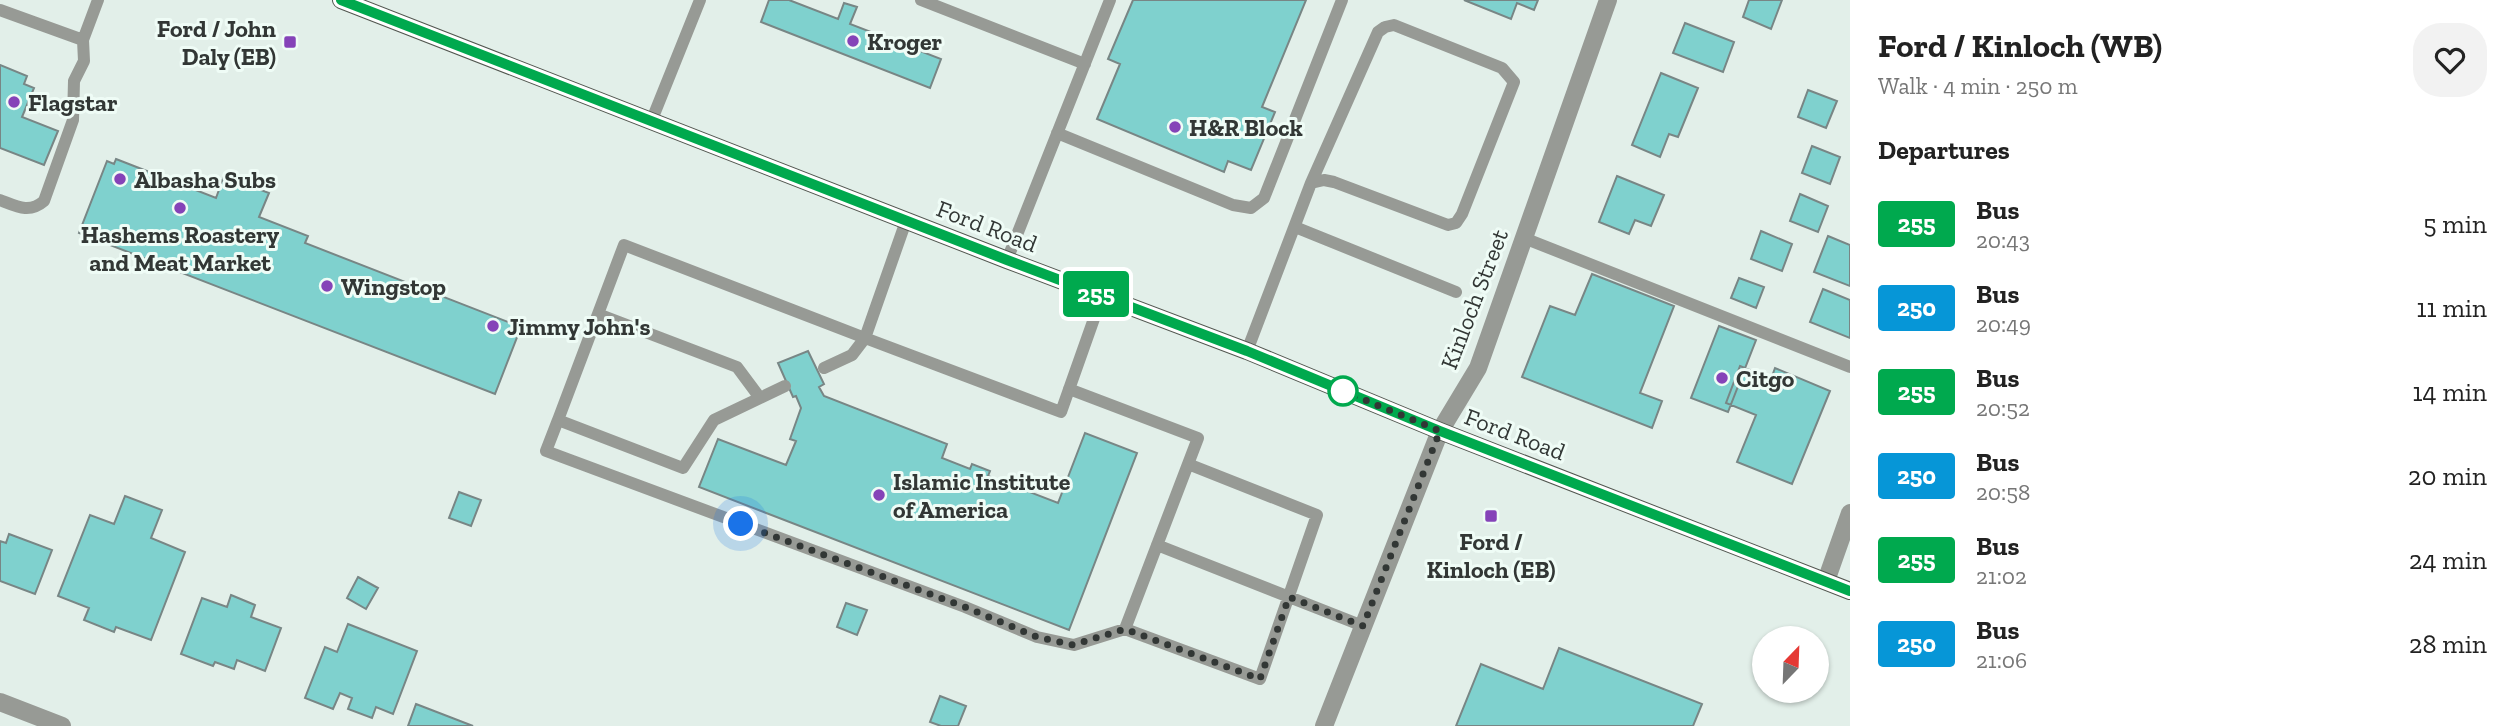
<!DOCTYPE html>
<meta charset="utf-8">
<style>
:root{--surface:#fff;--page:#f2f2f2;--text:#222;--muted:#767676}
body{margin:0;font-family:"Zilla Slab",serif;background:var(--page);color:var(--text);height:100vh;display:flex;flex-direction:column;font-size:26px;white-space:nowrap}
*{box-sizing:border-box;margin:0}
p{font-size:23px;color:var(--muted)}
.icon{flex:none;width:38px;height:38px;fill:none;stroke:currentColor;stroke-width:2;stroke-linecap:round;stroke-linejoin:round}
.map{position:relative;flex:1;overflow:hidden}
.details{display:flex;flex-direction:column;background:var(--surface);width:665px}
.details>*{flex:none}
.badge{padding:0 14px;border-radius:5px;font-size:24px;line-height:46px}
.needle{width:46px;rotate:23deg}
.tools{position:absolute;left:1752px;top:626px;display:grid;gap:14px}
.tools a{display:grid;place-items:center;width:77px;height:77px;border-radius:50%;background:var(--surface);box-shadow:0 2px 5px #0004;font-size:35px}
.you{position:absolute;width:35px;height:35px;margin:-18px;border:5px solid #fff;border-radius:50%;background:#1a73e8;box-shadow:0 0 0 10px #1a73e833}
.map>.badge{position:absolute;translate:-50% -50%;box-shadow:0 0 0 4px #fff}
h2{padding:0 28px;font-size:26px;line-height:63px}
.round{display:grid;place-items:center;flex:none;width:74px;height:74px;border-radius:28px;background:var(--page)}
.head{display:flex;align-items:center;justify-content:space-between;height:119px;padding:0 28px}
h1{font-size:33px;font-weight:700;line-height:52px}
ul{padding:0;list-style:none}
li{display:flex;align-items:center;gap:21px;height:84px;padding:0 28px}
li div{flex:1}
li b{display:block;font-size:26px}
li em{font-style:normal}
li .badge{min-width:77px;font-weight:700;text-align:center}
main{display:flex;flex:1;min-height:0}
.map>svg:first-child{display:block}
.building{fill:#7fd1ce;stroke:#788685;stroke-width:2}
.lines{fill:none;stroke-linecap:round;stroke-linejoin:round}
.service{stroke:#979a95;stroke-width:12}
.minor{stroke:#979a95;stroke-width:18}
.primary{stroke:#525750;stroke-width:18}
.line-casing{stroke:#fff;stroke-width:16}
.line{stroke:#00a94e;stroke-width:10}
.walk{stroke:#323735;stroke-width:7;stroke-dasharray:0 12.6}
.poi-dot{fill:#8543b8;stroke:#effcf6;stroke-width:2.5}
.stop-dot{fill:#fff;stroke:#00a94e;stroke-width:3.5}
.labels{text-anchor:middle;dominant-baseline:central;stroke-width:6;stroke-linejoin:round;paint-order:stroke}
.poi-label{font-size:24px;font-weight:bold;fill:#323735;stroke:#effcf6;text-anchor:start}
.street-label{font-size:24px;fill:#323735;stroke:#effcf6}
</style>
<main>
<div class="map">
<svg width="1850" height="726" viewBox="0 0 1850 726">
<rect width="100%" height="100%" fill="#e2efe9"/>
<path class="building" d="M769,0H789L838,19L844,3L857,7L850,24L941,59L930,88L761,22Z
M1133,0H1306L1262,107L1275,112L1251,170L1228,161L1224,172L1097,119L1120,64L1108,59Z
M1464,0H1538L1534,10L1517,3L1511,19Z
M1749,0H1782L1771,29L1743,17Z
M1685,23L1734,42L1723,72L1673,53Z
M0,65L27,76L24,84L34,88L22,117L58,131L44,165L0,148Z
M1661,73L1698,88L1678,137L1669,134L1660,157L1632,145Z
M1808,90L1837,101L1826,128L1798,117Z
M1812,146L1840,157L1830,184L1802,173Z
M116,159L216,198L224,176L269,193L259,217L308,236L305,243L521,327L495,394L79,233L107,161L114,164Z
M1617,176L1664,195L1651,226L1635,220L1629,234L1599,222Z
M1800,194L1828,206L1818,232L1790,221Z
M1761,231L1792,244L1782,271L1751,259Z
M1828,236L1850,245V286L1814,272Z
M1592,274L1674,306L1640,393L1662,401L1652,428L1522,377L1550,306L1575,315Z
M1739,278L1764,287L1756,308L1731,298Z
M1823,289L1850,300V338L1810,322Z
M1719,326L1756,340L1728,412L1691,398Z
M808,351L824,384L819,387L824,396L947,444L942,458L970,469L972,464L990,471L988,476L1058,503L1085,433L1137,453L1069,630L699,487L718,439L786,465L796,441L790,439L801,408L796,396L793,397L778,363Z
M1740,366L1771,379L1775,368L1830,391L1792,484L1737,462L1756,415L1726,403Z
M459,492L481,500L471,526L449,518Z
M125,496L162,510L151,538L185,552L151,640L116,627L114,632L84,620L89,608L58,596L90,515L114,524Z
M9,534L52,550L35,594L0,581V541L6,543Z
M358,577L378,588L366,609L347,598Z
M231,595L255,605L251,617L281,628L265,671L237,660L234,669L215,662L213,666L181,654L202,598L227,607Z
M846,603L867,610L857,635L837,627Z
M348,624L417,651L393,714L376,707L372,718L348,709L352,698L340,693L333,709L305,698L325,647L337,652Z
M1559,648L1702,704L1693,726H1456L1481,664L1543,689Z
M940,696L966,706L958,726H941L930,722Z
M416,704L473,726H408Z"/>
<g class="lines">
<path class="service" d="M921,0L1085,64
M0,10L83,40L84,61L74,81L73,120L44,201C29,214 16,206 0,200
M83,40L98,0
M651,122L700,0
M1057,133L1233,205L1251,208L1264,198L1342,0
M1295,227L1456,292
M1524,238L1850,367
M1007,260L1110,0
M598,314L737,367L760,398
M1247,351L1311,183L1378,32L1385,27L1394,25L1502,68L1514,82L1462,214L1456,223L1448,225L1334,182L1324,180L1311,183
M824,368L852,355L865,338L1061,412L1102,296
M785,386L714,420L683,468L558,420L624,245L865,338L906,221
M1069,389L1198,438L1125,629L1260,679L1317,515L1188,464
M558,420L546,451L965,607L1037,637L1074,645L1125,629
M1157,545L1363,626"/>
<path class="minor" d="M1826,581L1850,513
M0,702L62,726
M1324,726L1440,431L1478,368L1608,0"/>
<path class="primary" d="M341,0L1007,260L1247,351L1440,431L1850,591"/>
</g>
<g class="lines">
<g class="line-casing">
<path id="line" d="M341,0L1007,260L1247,351L1440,431L1850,591"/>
</g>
<use href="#line" class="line"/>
<path class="walk" d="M741,524L965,607L1037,637L1073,645L1125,629L1260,679L1289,597L1363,626L1440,431L1343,391"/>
</g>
<g class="poi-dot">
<circle cx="853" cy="41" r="7"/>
<rect x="283" y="35" width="14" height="14" rx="3.5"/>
<circle cx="14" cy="102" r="7"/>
<circle cx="1175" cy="127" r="7"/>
<circle cx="120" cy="179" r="7"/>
<circle cx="180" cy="208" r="7"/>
<circle cx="327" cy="286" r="7"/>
<circle cx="493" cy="326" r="7"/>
<circle cx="1722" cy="378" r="7"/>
<circle cx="879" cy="495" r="7"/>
<rect x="1484" y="509" width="14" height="14" rx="3.5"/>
</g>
<circle class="stop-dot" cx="1343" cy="391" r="14"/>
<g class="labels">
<g class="poi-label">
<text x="276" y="28" text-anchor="end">Ford / John<tspan x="276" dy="28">Daly (EB)</tspan></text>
<text x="867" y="41">Kroger</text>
<text x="28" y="102">Flagstar</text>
<text x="1189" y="127">H&amp;R Block</text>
<text x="134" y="179">Albasha Subs</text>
<text x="180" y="234" text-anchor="middle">Hashems Roastery<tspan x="180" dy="28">and Meat Market</tspan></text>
<text x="341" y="286">Wingstop</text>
<text x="507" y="326">Jimmy John's</text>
<text x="1736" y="378">Citgo</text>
<text x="893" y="481">Islamic Institute<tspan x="893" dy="28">of America</tspan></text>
<text x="1491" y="541" text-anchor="middle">Ford /<tspan x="1491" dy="28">Kinloch (EB)</tspan></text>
</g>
<g class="street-label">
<text transform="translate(987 226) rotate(21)">Ford Road</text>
<text transform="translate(1474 299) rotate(-69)">Kinloch Street</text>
<text transform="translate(1515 434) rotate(21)">Ford Road</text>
</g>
</g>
</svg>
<div class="tools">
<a><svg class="needle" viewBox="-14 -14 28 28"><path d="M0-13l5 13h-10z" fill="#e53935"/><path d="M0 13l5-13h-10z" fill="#767676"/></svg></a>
</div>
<div class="you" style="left:741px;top:524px"></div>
<b class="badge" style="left:1096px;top:294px;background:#00a94e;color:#fff">255</b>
</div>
<section class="details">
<div class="head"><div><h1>Ford / Kinloch (WB)</h1><p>Walk · 4 min · 250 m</p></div><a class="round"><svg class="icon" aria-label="heart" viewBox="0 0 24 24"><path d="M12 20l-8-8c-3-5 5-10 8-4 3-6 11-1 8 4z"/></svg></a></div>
<h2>Departures</h2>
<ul>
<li><span class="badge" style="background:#00a94e;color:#fff">255</span><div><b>Bus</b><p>20:43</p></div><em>5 min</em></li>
<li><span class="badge" style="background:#0696d7;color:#fff">250</span><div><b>Bus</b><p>20:49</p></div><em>11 min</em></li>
<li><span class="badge" style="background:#00a94e;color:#fff">255</span><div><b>Bus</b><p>20:52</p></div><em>14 min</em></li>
<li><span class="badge" style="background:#0696d7;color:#fff">250</span><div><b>Bus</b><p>20:58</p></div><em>20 min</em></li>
<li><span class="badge" style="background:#00a94e;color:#fff">255</span><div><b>Bus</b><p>21:02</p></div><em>24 min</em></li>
<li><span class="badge" style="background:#0696d7;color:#fff">250</span><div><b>Bus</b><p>21:06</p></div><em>28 min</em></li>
</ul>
</section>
</main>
